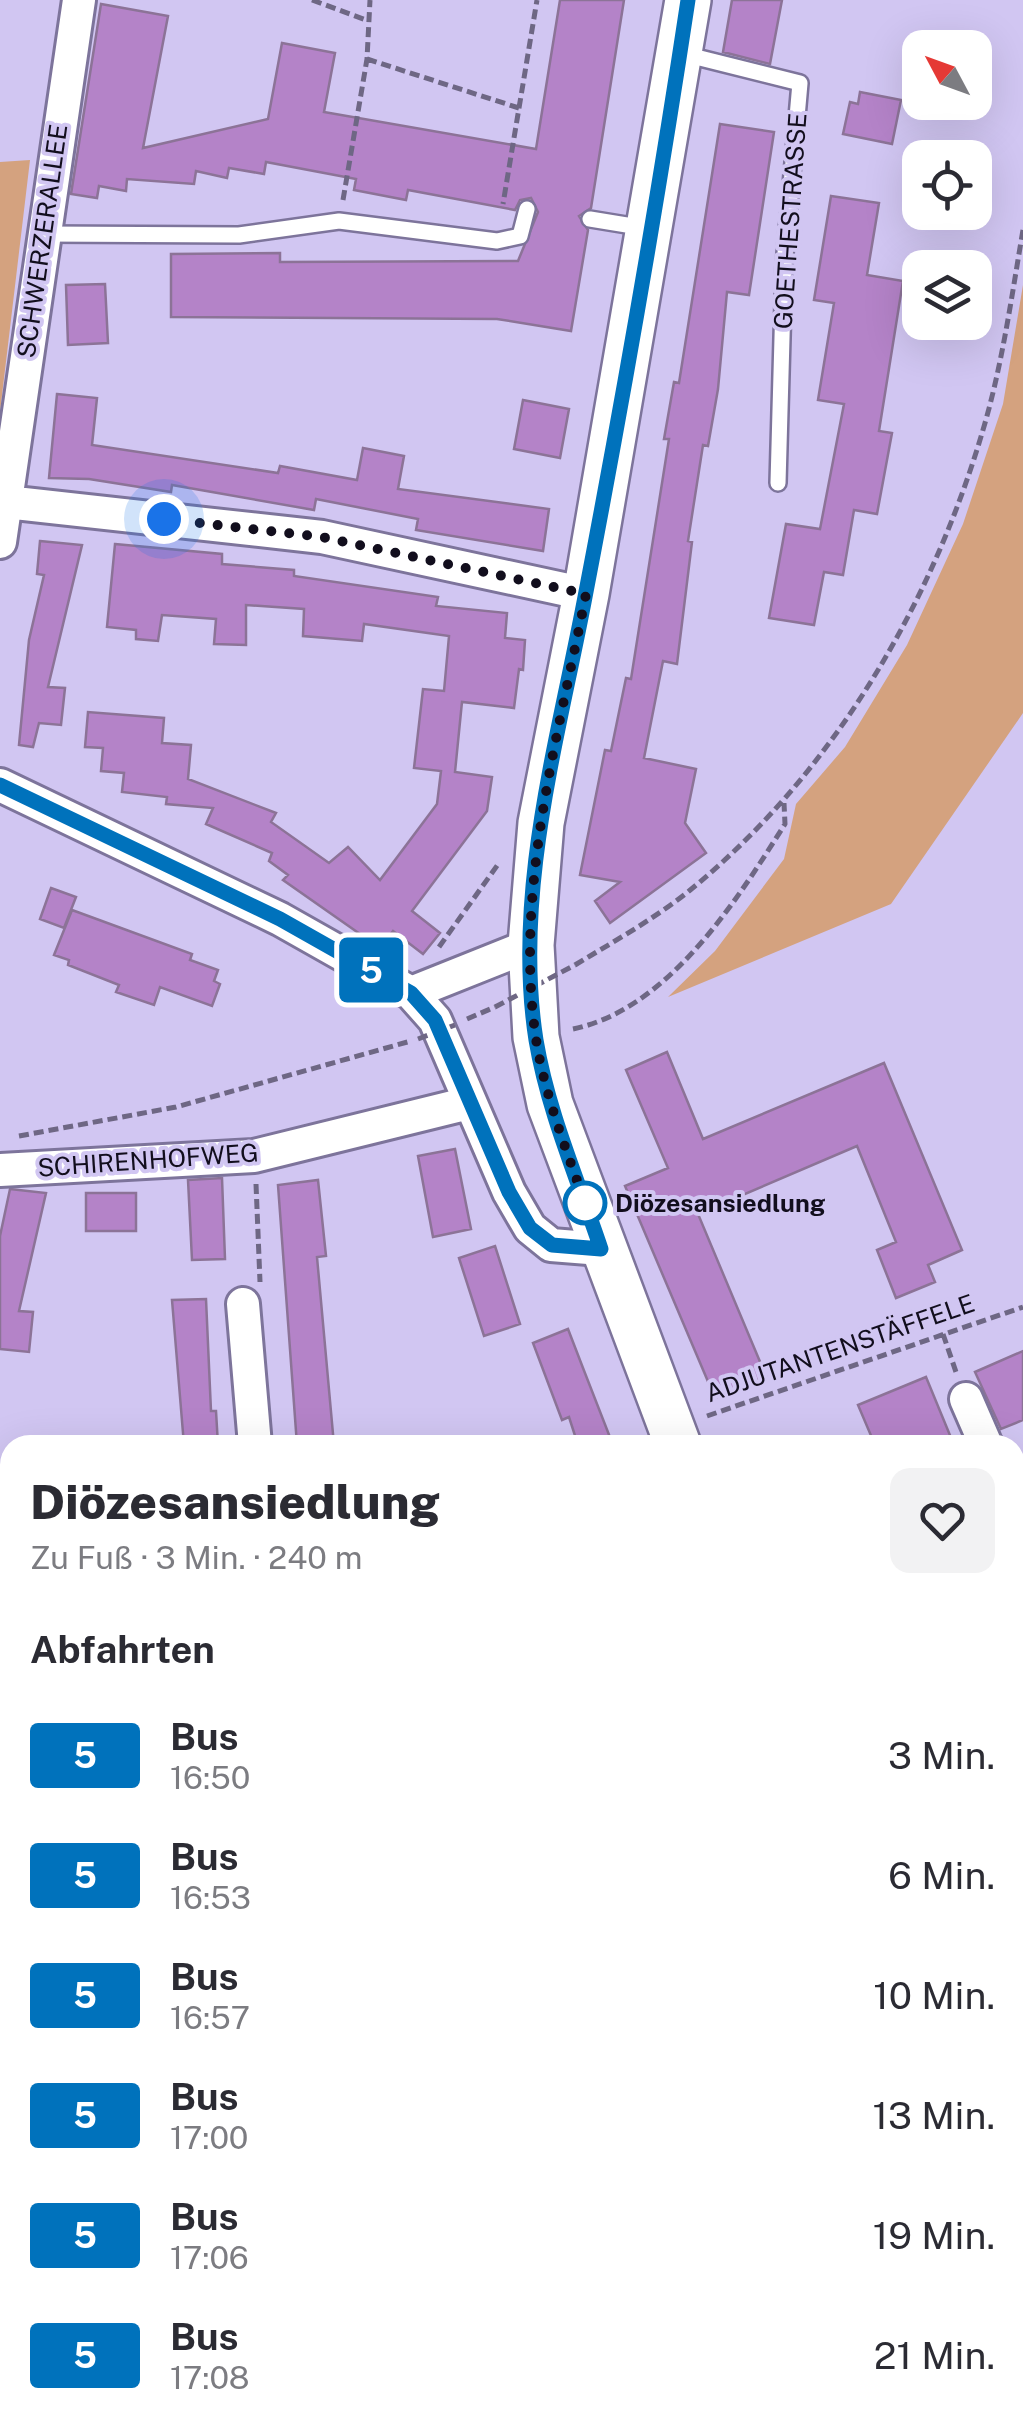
<!DOCTYPE html>
<html lang="de">
<meta charset="utf-8">
<style>
:root{--surface:#fff;--page:#f2f2f3;--text:#2b2b33;--muted:#7c7c81}
body{margin:0;font-family:"Public Sans",sans-serif;background:var(--page);color:var(--text);height:100vh;display:flex;flex-direction:column;font-size:38px;white-space:nowrap}
*{box-sizing:border-box;margin:0}
p{font-size:32px;color:var(--muted)}
.icon{flex:none;width:55px;height:55px;fill:none;stroke:currentColor;stroke-width:2;stroke-linecap:round;stroke-linejoin:round}
.map{position:relative;flex:1;overflow:hidden}
.side{position:absolute;left:0px;top:1435px;width:1025px;height:1002px;display:flex;flex-direction:column;background:var(--surface);border-radius:30px 30px 0 0;box-shadow:0 10px 40px #0002}
.side>*{flex:none}
.badge{padding:0 20px;border-radius:8px;font-size:35px;line-height:65px}
.needle{width:65px;rotate:311deg}
.tools{position:absolute;left:902px;top:30px;display:grid;gap:20px}
.tools a{display:grid;place-items:center;width:90px;height:90px;border-radius:20px;background:var(--surface);box-shadow:0 10px 40px #0002;font-size:50px}
.you{position:absolute;width:50px;height:50px;margin:-25px;border:8px solid #fff;border-radius:50%;background:#1a73e8;box-shadow:0 0 0 15px #1a73e833}
.map>.badge{position:absolute;translate:-50% -50%;box-shadow:0 0 0 5px #fff}
h2{padding:0 30px;font-size:38px;line-height:90px}
.round{display:grid;place-items:center;flex:none;width:105px;height:105px;border-radius:20px;background:var(--page)}
.headline{display:flex;align-items:center;justify-content:space-between;height:170px;padding:0 30px}
h1{font-size:48px;font-weight:800;line-height:75px}
ul{padding:0;list-style:none}
li{display:flex;align-items:center;gap:30px;height:120px;padding:0 30px}
li div{flex:1}
li b{display:block;font-size:38px}
li em{font-style:normal}
li .badge{min-width:110px;font-weight:700;text-align:center}
.map>svg:first-child{display:block}
.green{fill:#d4a27f}
.building{fill:#b483c8;stroke:#8c7397;stroke-width:2.5}
.lines{fill:none;stroke-linecap:round;stroke-linejoin:round}
.lane-casing{stroke:#7d749b;stroke-width:20}
.street-casing{stroke:#7d749b;stroke-width:38}
.secondary-casing{stroke:#7d749b;stroke-width:50}
.path{stroke:#6e6784;stroke-width:5;stroke-dasharray:10 5;stroke-linecap:butt}
.lane{stroke:#fff;stroke-width:15}
.street{stroke:#fff;stroke-width:32}
.secondary{stroke:#fff;stroke-width:45}
.path-bridge{stroke:#6e6784;stroke-width:5;stroke-dasharray:10 5;stroke-linecap:butt}
.line-casing{stroke:#fff;stroke-width:22}
.line{stroke:#0072bc;stroke-width:15}
.walk{stroke:#120e1d;stroke-width:10;stroke-dasharray:0 18}
.stop-dot{fill:#fff;stroke:#0072bc;stroke-width:5}
.labels{text-anchor:middle;dominant-baseline:central;stroke-width:8;stroke-linejoin:round;paint-order:stroke}
.street-label{font-size:25px;fill:#120e1d;stroke:#d1c6f2}
.stop-label{font-size:25px;font-weight:bold;fill:#120e1d;stroke:#d1c6f2;text-anchor:start}
</style>
<div class="map">
<svg width="1023" height="2436" viewBox="0 0 1023 2436">
<rect width="100%" height="100%" fill="#d1c6f2"/>
<path class="green" d="M30,160L0,412V162Z
M1023,285V713L891,904L668,997L715,951L784,859L796,804L845,747L907,645L963,524L1003,404Z"/>
<path class="building" d="M560,0H624L591,208L579,216L588,230L571,331L497,319L171,317V254L280,253V262L518,261L538,212L531,198L520,200L515,210L408,190L406,200L354,190L356,179L266,162L264,174L229,168L227,178L196,171L194,184L127,179L126,191L99,186L97,198L71,194L101,4L168,16L143,148L268,119L282,43L335,53L324,112L536,149Z
M732,0H782L770,64L723,52Z
M860,92L901,100L892,144L843,134L850,102L858,104Z
M720,124L774,132L749,295L727,292L718,389L708,446L703,445L688,541L692,542L677,664L663,661L644,758L696,769L685,823L706,853L610,923L595,901L620,882L580,875L605,750L611,751L626,678L631,679L669,439H664L674,382L679,383Z
M831,196L879,203L867,275L903,281L879,431L892,433L877,514L854,510L843,575L824,572L814,625L769,618L786,524L820,529L844,404L818,400L834,303L814,300Z
M105,284L108,343L68,345L66,285Z
M57,394L97,398L92,445L278,473L280,466L357,480L363,448L404,456L398,489L549,509L543,551L416,530L418,519L316,499L314,510L172,485L171,492L89,479L49,478Z
M523,400L569,409L560,458L514,449Z
M40,541L82,545L48,687L65,688L61,725L39,723L33,747L19,745L29,640L44,575L37,574Z
M115,544L222,554V564L294,570V576L438,597L436,606L507,613L505,638L525,640L523,670L519,669L514,708L462,702L455,772L492,777L487,811L412,911L440,933L423,954L393,931L380,948L283,880L288,875L269,861L272,853L206,824L213,808L166,804L167,797L122,792L124,773L101,771L103,748L85,747L88,712L164,718L162,743L191,745L188,779L276,813L271,822L329,863L348,847L380,880L437,804L441,771L414,768L423,689L444,691L449,636L364,624L362,641L303,636L304,609L246,605V645L214,644L216,619L162,615L158,641L136,639V630L107,627Z
M51,888L76,897L64,928L40,919Z
M72,910L192,954L190,960L218,970L214,981L220,984L212,1006L160,987L154,1005L116,992L119,985L68,965L69,960L54,955Z
M667,1052L703,1139L884,1063L962,1250L928,1265L935,1282L896,1298L877,1250L896,1242L857,1146L698,1214L766,1376L715,1398L625,1186L668,1168L626,1070Z
M455,1149L471,1229L433,1237L418,1156Z
M222,1178L225,1259L192,1260L188,1180Z
M318,1180L326,1256L317,1257L334,1445H297L278,1185Z
M10,1189L46,1193L19,1311L33,1312L29,1352L0,1349V1236Z
M86,1193H136V1231H86Z
M495,1246L520,1324L484,1336L459,1258Z
M206,1299L211,1411H216L218,1445H184L172,1300Z
M568,1329L583,1368L613,1445H578L569,1417L562,1420L533,1343Z
M1023,1351V1420L1001,1429L975,1372Z
M926,1377L954,1445H875L858,1405Z"/>
<g class="lines">
<g class="lane-casing">
<path id="lane" d="M684,54L800,83L784,265L778,483
M590,219L645,228
M42,234L239,235L339,221L497,241L520,236L527,209
M1015,2049L1023,2047
M0,2083L2,2079"/>
</g>
<g class="street-casing">
<path id="street" d="M6,502L322,537L586,594
M0,542L79,0
M0,785L280,919L411,993L435,1020L509,1192L530,1228L551,1245L601,1249
M411,993L531,945
M0,1170L254,1156L469,1103
M243,1304L255,1445
M966,1399L986,1445
M1015,1507L1023,1512
M0,1603L10,1604
M1015,1689L1023,1687
M0,1979L10,1983"/>
</g>
<g class="secondary-casing">
<path id="secondary" d="M678,1445L550,1104L536,1037L531,945L541,823L586,594L688,0
M904,2436V2428"/>
</g>
<path class="path" d="M312,0L366,20
M367,59L519,108L503,204
M519,108L537,0
M343,200L367,59L370,0
M439,947L499,863
M575,965C613,942 654,919 689,891C834,773 934,601 985,423C1003,360 1012,294 1023,230
M467,1019L495,1007
M573,1029C669,1009 737,900 785,824L784,803
M19,1136L176,1107L411,1041
M256,1184L260,1282
M943,1334L956,1372
M707,1416L1023,1307
M1015,1654L1023,1652
M0,2203L10,2206
M261,2428L281,2436
M757,2428L764,2436
M587,2430L602,2436
M127,2436L131,2428
M543,2436L547,2428"/>
<use href="#lane" class="lane"/>
<use href="#street" class="street"/>
<use href="#secondary" class="secondary"/>
<path class="path-bridge" d="M495,1007L575,965
M418,1039L455,1025"/>
</g>
<g class="lines">
<g class="line-casing">
<path id="line" d="M0,785L280,919L411,993L435,1020L509,1192L530,1228L552,1245L601,1249C578,1180 548,1112 536,1040C513,893 558,740 585,597C623,399 658,199 688,0"/>
</g>
<use href="#line" class="line"/>
<path class="walk" d="M164,519L322,537L586,594C558,738 514,891 536,1039C545,1097 567,1151 586,1206L585,1203"/>
</g>
<circle class="stop-dot" cx="585" cy="1203" r="20"/>
<g class="labels">
<g class="street-label">
<text transform="translate(790 221) rotate(-86)">GOETHESTRASSE</text>
<text transform="translate(42 241) rotate(-82)">SCHWERZERALLEE</text>
<text transform="translate(148 1160) rotate(-4)">SCHIRENHOFWEG</text>
<text transform="translate(840 1348) rotate(-19)">ADJUTANTENSTÄFFELE</text>
</g>
<g class="stop-label">
<text x="615" y="1203">Diözesansiedlung</text>
</g>
</g>
</svg>
<div class="tools">
<a><svg class="needle" viewBox="-14 -14 28 28"><path d="M0-13l5 13h-10z" fill="#e53935"/><path d="M0 13l5-13h-10z" fill="#7c7c81"/></svg></a>
<a><svg class="icon" aria-label="locate" viewBox="0 0 24 24"><circle cx="12" cy="12" r="6"/><path d="M12 2v4M12 18v4M2 12h4M18 12h4"/></svg></a>
<a><svg class="icon" aria-label="layers" viewBox="0 0 24 24"><path d="M12 4l9 5-9 5-9-5zM3 14l9 5 9-5"/></svg></a>
</div>
<div class="you" style="left:164px;top:519px"></div>
<b class="badge" style="left:371px;top:970px;background:#0072bc;color:#fff">5</b>
<section class="side">
<div class="headline"><div><h1>Diözesansiedlung</h1><p>Zu Fuß · 3 Min. · 240 m</p></div><a class="round"><svg class="icon" aria-label="heart" viewBox="0 0 24 24"><path d="M12 20l-8-8c-3-5 5-10 8-4 3-6 11-1 8 4z"/></svg></a></div>
<h2>Abfahrten</h2>
<ul>
<li><span class="badge" style="background:#0072bc;color:#fff">5</span><div><b>Bus</b><p>16:50</p></div><em>3 Min.</em></li>
<li><span class="badge" style="background:#0072bc;color:#fff">5</span><div><b>Bus</b><p>16:53</p></div><em>6 Min.</em></li>
<li><span class="badge" style="background:#0072bc;color:#fff">5</span><div><b>Bus</b><p>16:57</p></div><em>10 Min.</em></li>
<li><span class="badge" style="background:#0072bc;color:#fff">5</span><div><b>Bus</b><p>17:00</p></div><em>13 Min.</em></li>
<li><span class="badge" style="background:#0072bc;color:#fff">5</span><div><b>Bus</b><p>17:06</p></div><em>19 Min.</em></li>
<li><span class="badge" style="background:#0072bc;color:#fff">5</span><div><b>Bus</b><p>17:08</p></div><em>21 Min.</em></li>
</ul>
</section>
</div>
